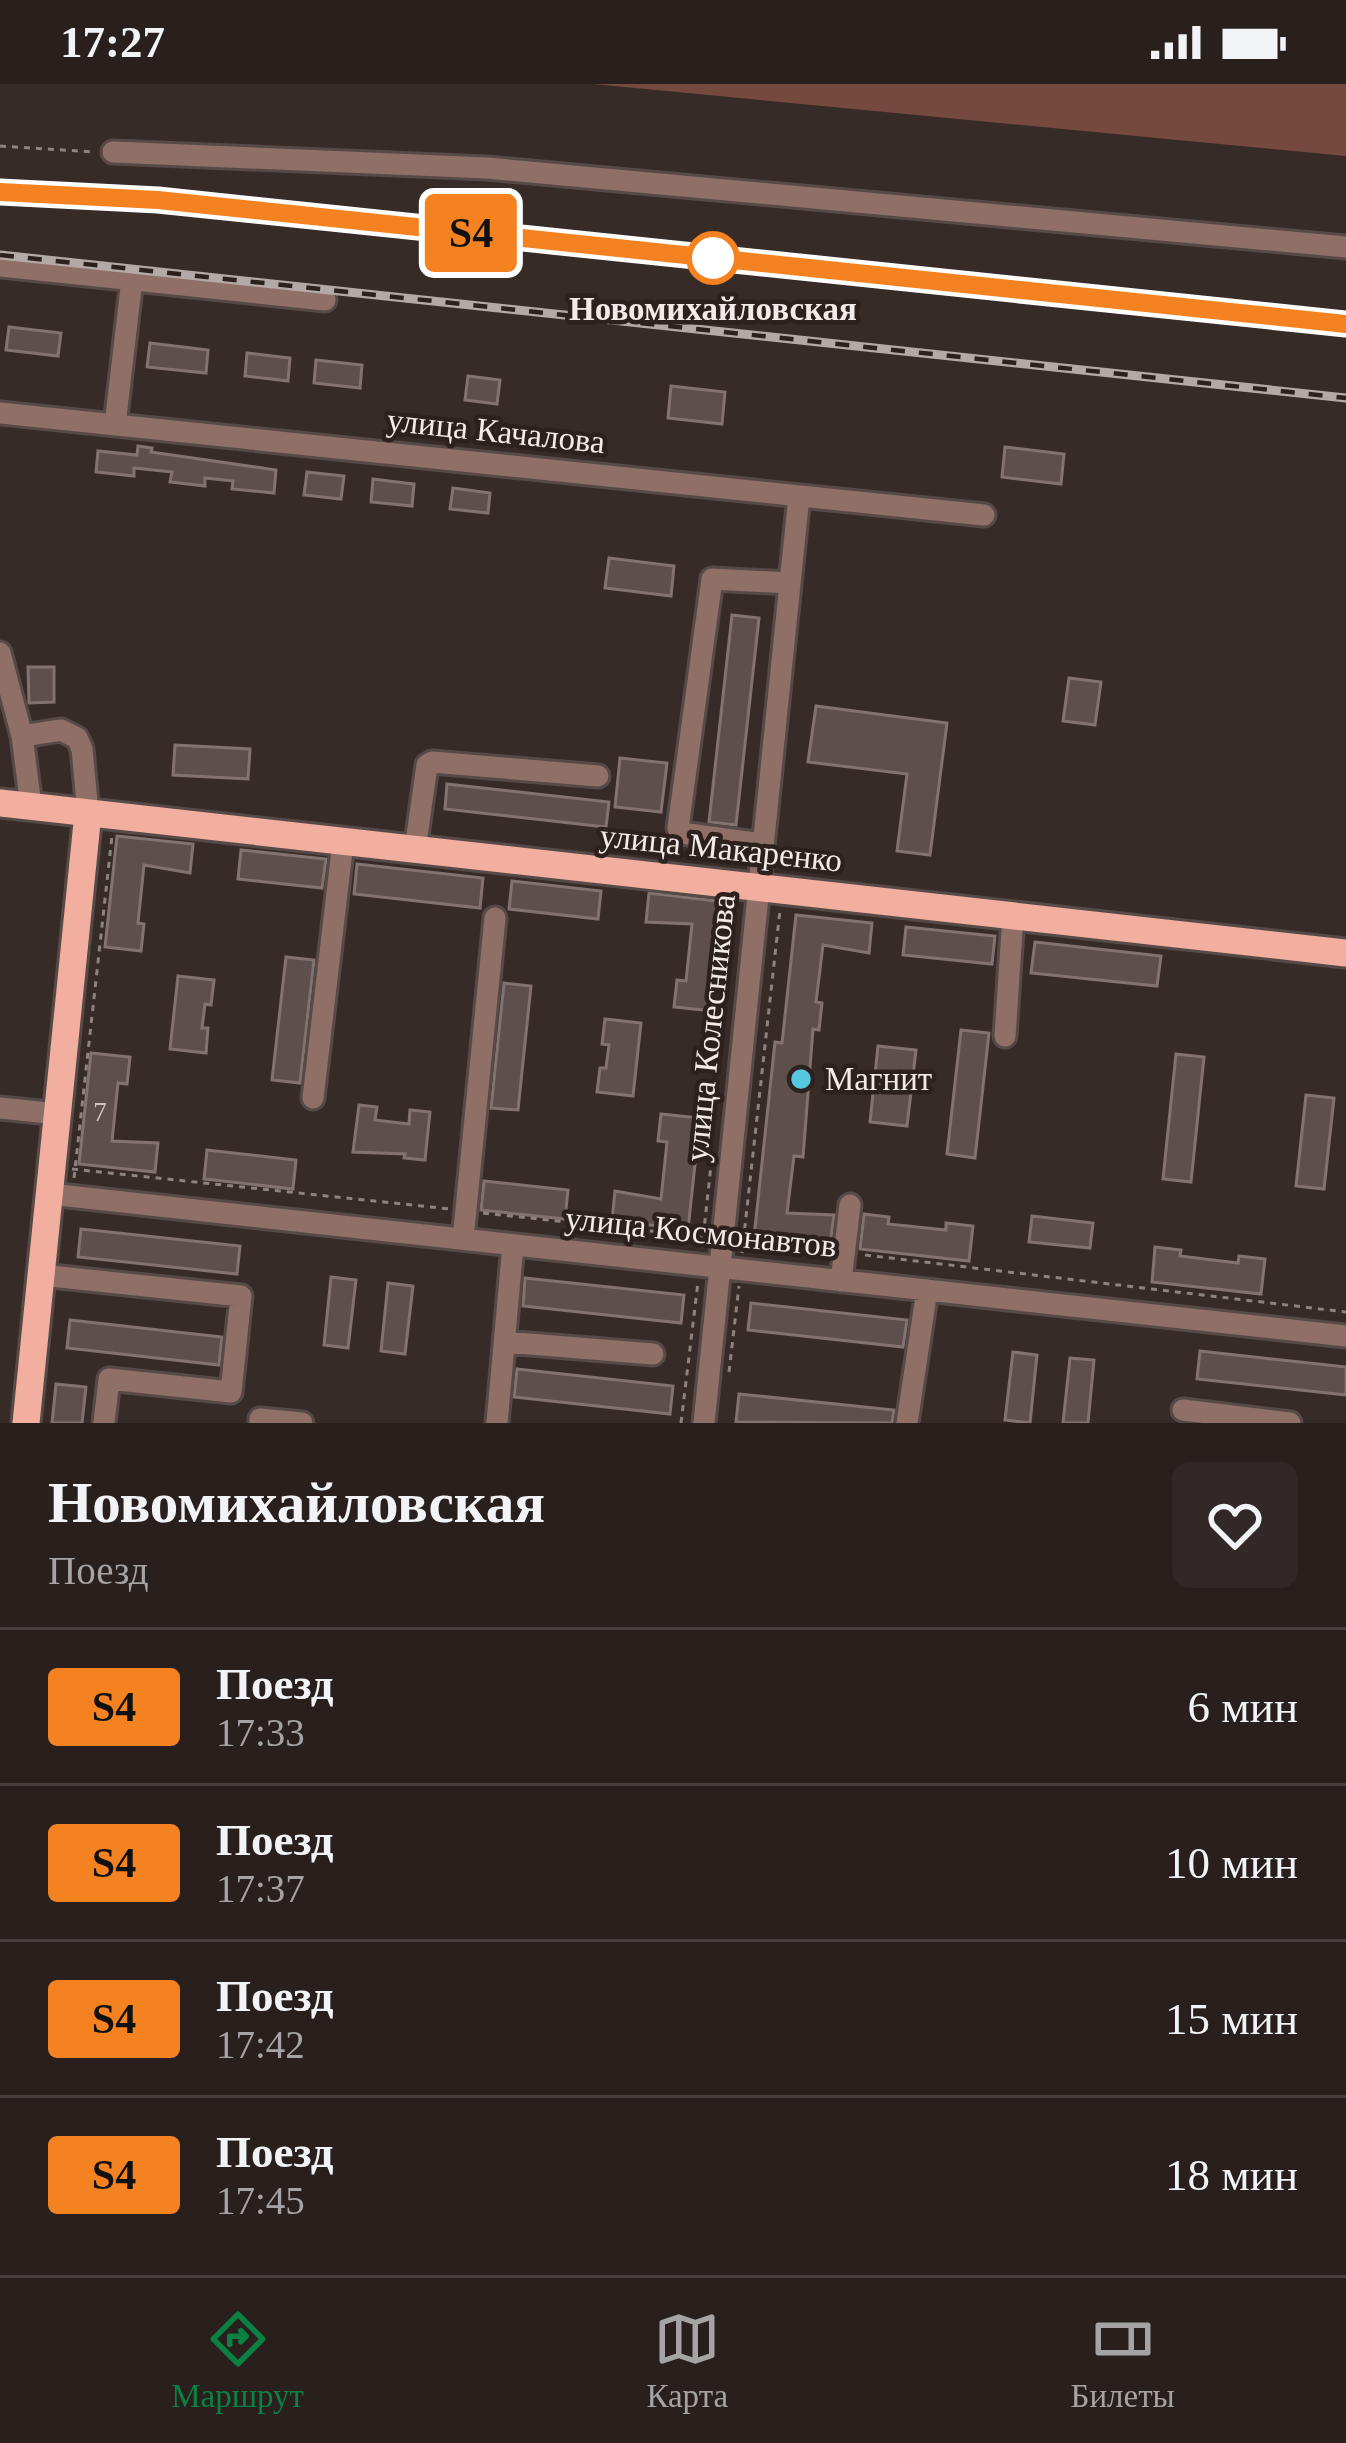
<!DOCTYPE html>
<html lang="ru">
<meta charset="utf-8">
<style>
:root{--surface:#29201e;--page:#312827;--text:#f1f3f6;--muted:#a5a3a4;--line:#453e3c;--accent:#0b8043}
body{margin:0;font-family:Georgia,serif;background:var(--page);color:var(--text);height:100vh;display:flex;flex-direction:column;font-size:45px;white-space:nowrap}
*{box-sizing:border-box;margin:0}
p{font-size:39px;color:var(--muted)}
.icon{flex:none;width:66px;height:66px;fill:none;stroke:currentColor;stroke-width:2;stroke-linecap:round;stroke-linejoin:round}
.map{position:relative;height:1339px;overflow:hidden}
.details{display:flex;flex-direction:column;background:var(--surface);flex:1}
.details>*{flex:none}
.badge{padding:0 24px;border-radius:9px;font-size:42px;line-height:78px}
.map>.badge{position:absolute;translate:-50% -50%;box-shadow:0 0 0 6px #fff}
.round{display:grid;place-items:center;flex:none;width:126px;height:126px;border-radius:18px;background:var(--page)}
.head{display:flex;align-items:center;justify-content:space-between;height:204px;padding:0 48px}
h1{font-size:57px;font-weight:700;line-height:90px}
ul{padding:0;list-style:none}
li{display:flex;align-items:center;gap:36px;height:156px;padding:0 48px;border-top:3px solid var(--line)}
li div{flex:1}
li b{display:block;font-size:45px}
li em{font-style:normal}
li .badge{min-width:132px;font-weight:700;text-align:center}
.status{display:flex;justify-content:space-between;align-items:center;height:84px;padding:0 60px;background:var(--surface);direction:ltr}
.status svg{height:33px;fill:currentColor}
.tabs{display:flex;justify-content:space-around;align-items:center;height:168px;border-top:3px solid var(--line);background:var(--surface);font-size:33px;color:var(--muted)}
.tabs a{display:grid;justify-items:center;gap:6px}
.tabs .current{color:var(--accent)}
.map>svg:first-child{display:block}
.green{fill:#76493f}
.building{fill:#5d4f4c;stroke:#827370;stroke-width:3}
.lines{fill:none;stroke-linecap:round;stroke-linejoin:round}
.minor-casing{stroke:#554a47;stroke-width:27}
.major-casing{stroke:#554a47;stroke-width:33}
.path{stroke:#8d8380;stroke-width:3;stroke-dasharray:6 6;stroke-linecap:butt}
.minor{stroke:#906f67;stroke-width:21}
.major{stroke:#f2af9f;stroke-width:27}
.rail-casing{stroke:#b3aaa7;stroke-width:9}
.rail{stroke:#2d211e;stroke-width:4.5;stroke-dasharray:14;stroke-linecap:butt}
.line-casing{stroke:#fff;stroke-width:27}
.line{stroke:#f58220;stroke-width:18}
.stop-dot{fill:#fff;stroke:#f58220;stroke-width:6}
.poi-dot{fill:#56c9e1;stroke:#2d211e;stroke-width:4.5}
.labels{text-anchor:middle;dominant-baseline:central;stroke-width:9;stroke-linejoin:round;paint-order:stroke}
.number-label{font-size:27px;fill:#cec4c2}
.stop-label{font-size:33px;font-weight:bold;fill:#f3ebe9;stroke:#2d211e}
.street-label{font-size:33px;fill:#f3ebe9;stroke:#2d211e}
.poi-label{font-size:33px;fill:#f3ebe9;stroke:#2d211e;text-anchor:start}
</style>
<div class="status"><b>17:27</b><svg viewBox="0 0 49 12"><path d="M0 12V9h3v3zM5 12V6h3v6zM10 12V3h3v9zM15 12V0h3v12zM26 1h20v11H26zM47 4h2v5h-2z"/></svg></div>
<div class="map">
<svg width="1346" height="1339" viewBox="0 0 1346 1339">
<rect width="100%" height="100%" fill="#372b28"/>
<path class="green" d="M593,0H1346V72Z"/>
<path class="building" d="M9,243L61,249L58,272L6,266Z
M150,259L208,266L206,289L147,283Z
M247,269L290,274L288,297L245,292Z
M316,276L362,281L360,304L314,299Z
M468,292L500,296L497,320L465,316Z
M671,302L725,308L722,340L668,334Z
M138,362L152,364L151,368L276,386L274,409L232,405L233,397L205,394V402L170,398L172,388L134,384V392L96,388L98,367L137,371Z
M1005,363L1064,370L1061,400L1002,393Z
M307,388L344,392L341,415L304,411Z
M373,395L414,400L412,422L371,418Z
M453,404L490,409L488,429L450,425Z
M609,474L674,482L671,512L605,504Z
M732,531L759,534L736,741L709,738Z
M28,583H54V618L29,619Z
M1069,594L1101,598L1095,641L1063,637Z
M816,622L947,639L930,771L897,767L907,690L808,678Z
M175,661L250,665L248,695L173,691Z
M620,674L667,679L661,728L615,723Z
M447,700L609,718L606,743L445,725Z
M117,752L193,760L190,789L144,781L138,839L144,840L141,867L105,863Z
M241,766L326,775L322,804L238,795Z
M357,780L483,794L480,824L354,810Z
M512,797L601,807L598,835L509,825Z
M649,809L725,818L713,927L674,923L677,896L686,897L692,840L646,838Z
M796,831L872,839L869,869L823,861L816,918L822,919L819,946L813,945L803,1073L794,1072L787,1129L834,1131L830,1161L754,1153L775,958L782,959Z
M906,843L995,852L992,880L903,871Z
M1035,858L1161,872L1157,902L1031,889Z
M286,873L314,876L300,999L272,996Z
M178,892L214,896L211,921L205,920L202,944H208L206,969L170,965Z
M504,899L531,902L518,1026L491,1024Z
M605,935L641,939L633,1012L597,1008L600,984H606L609,961L602,960Z
M961,946L989,949L975,1074L947,1070Z
M878,962L916,966L907,1042L870,1038Z
M91,969L130,973L127,1000L118,999L112,1057L158,1059L155,1088L79,1080Z
M1176,970L1204,973L1191,1098L1163,1095Z
M1306,1011L1334,1014L1324,1105L1296,1102Z
M359,1021L377,1023L375,1036L409,1040L410,1026L430,1028L425,1076L404,1074L405,1070L353,1068Z
M661,1030L700,1034L688,1145L612,1137L615,1107L661,1115L667,1058L658,1057Z
M207,1066L296,1076L293,1105L204,1095Z
M484,1097L568,1106L565,1135L481,1126Z
M864,1130L889,1133L888,1140L946,1146V1139L973,1142L969,1177L860,1165Z
M1032,1132L1093,1139L1090,1164L1029,1158Z
M81,1145L240,1162L237,1190L78,1173Z
M1155,1163L1181,1166L1180,1172L1238,1179L1239,1172L1265,1175L1261,1210L1152,1198Z
M331,1193L356,1196L348,1264L324,1261Z
M525,1194L684,1211L681,1239L523,1222Z
M388,1199L413,1202L405,1270L381,1267Z
M751,1219L907,1236L903,1263L748,1246Z
M70,1236L222,1253L219,1281L67,1264Z
M1200,1267L1346,1283V1311L1197,1295Z
M1013,1268L1037,1271L1030,1339L1005,1336Z
M1070,1274L1094,1276L1088,1339H1063Z
M517,1285L673,1302L670,1330L514,1313Z
M56,1300L86,1303L82,1339H52Z
M739,1310L894,1326L892,1339L736,1338Z"/>
<g class="lines">
<g class="minor-casing">
<path id="minor" d="M113,68L487,84L1346,163
M0,182L325,216
M0,329L984,431
M115,341L132,195
M0,569L22,652
M31,722L22,652L61,646L77,654L82,665L88,729
M762,760L681,749L678,744L712,495L790,499
M415,766L427,681L432,678L598,692
M1005,952L1013,832
M313,1014L343,758
M0,1024L58,1030
M50,1110L1346,1252
M463,1155L495,834
M41,1191L241,1212L231,1308L109,1295L104,1339
M841,1197L850,1121
M505,1258L653,1270
M1183,1326L1290,1339
M260,1339V1335L302,1339
M497,1339L513,1161
M704,1339L799,412
M907,1339L927,1206"/>
</g>
<g class="major-casing">
<path id="major" d="M0,719L1346,869
M26,1339L88,729"/>
</g>
<path class="path" d="M0,62L94,68
M72,1085L450,1125
M74,1094L112,752
M483,1129L707,1153
M740,1156L826,1166
M702,1164L712,1072
M742,1169L780,826
M865,1171L1346,1228
M729,1288L739,1202
M681,1339L698,1198"/>
<use href="#minor" class="minor"/>
<use href="#major" class="major"/>
<g class="rail-casing">
<path id="rail" d="M0,108L158,116L1346,240
M0,171L1346,314"/>
</g>
<use href="#rail" class="rail"/>
</g>
<g class="lines">
<g class="line-casing">
<path id="line" d="M0,108L158,116L1346,240"/>
</g>
<use href="#line" class="line"/>
</g>
<circle class="stop-dot" cx="713" cy="174" r="24"/>
<circle class="poi-dot" cx="801" cy="995" r="12"/>
<g class="labels">
<g class="number-label">
<text x="100" y="1028">7</text>
</g>
<g class="stop-label">
<text x="713" y="225">Новомихайловская</text>
</g>
<g class="street-label">
<text transform="translate(496 347) rotate(6)">улица Качалова</text>
<text transform="translate(721 764) rotate(6)">улица Макаренко</text>
<text transform="translate(710 944) rotate(-84)">улица Колесникова</text>
<text transform="translate(701 1148) rotate(6)">улица Космонавтов</text>
</g>
<g class="poi-label">
<text x="825" y="995">Магнит</text>
</g>
</g>
</svg>
<b class="badge" style="left:471px;top:149px;background:#f58220;color:#111">S4</b>
</div>
<section class="details">
<div class="head"><div><h1>Новомихайловская</h1><p>Поезд</p></div><a class="round"><svg class="icon" aria-label="heart" viewBox="0 0 24 24"><path d="M12 20l-8-8c-3-5 5-10 8-4 3-6 11-1 8 4z"/></svg></a></div>
<ul>
<li><span class="badge" style="background:#f58220;color:#111">S4</span><div><b>Поезд</b><p>17:33</p></div><em>6 мин</em></li>
<li><span class="badge" style="background:#f58220;color:#111">S4</span><div><b>Поезд</b><p>17:37</p></div><em>10 мин</em></li>
<li><span class="badge" style="background:#f58220;color:#111">S4</span><div><b>Поезд</b><p>17:42</p></div><em>15 мин</em></li>
<li><span class="badge" style="background:#f58220;color:#111">S4</span><div><b>Поезд</b><p>17:45</p></div><em>18 мин</em></li>
</ul>
</section>
<nav class="tabs">
<a class="current"><svg class="icon" aria-label="directions" viewBox="0 0 24 24"><path d="M12 3l9 9-9 9-9-9zM9 14v-3h6M13 9l2 2-2 2"/></svg>Маршрут</a>
<a><svg class="icon" aria-label="map" viewBox="0 0 24 24"><path d="M3 6l6-2 6 2 6-2v14l-6 2-6-2-6 2zM9 4v14M15 6v14"/></svg>Карта</a>
<a><svg class="icon" aria-label="tickets" viewBox="0 0 24 24"><path d="M3 7h18v10H3zM15 7v10"/></svg>Билеты</a>
</nav>
